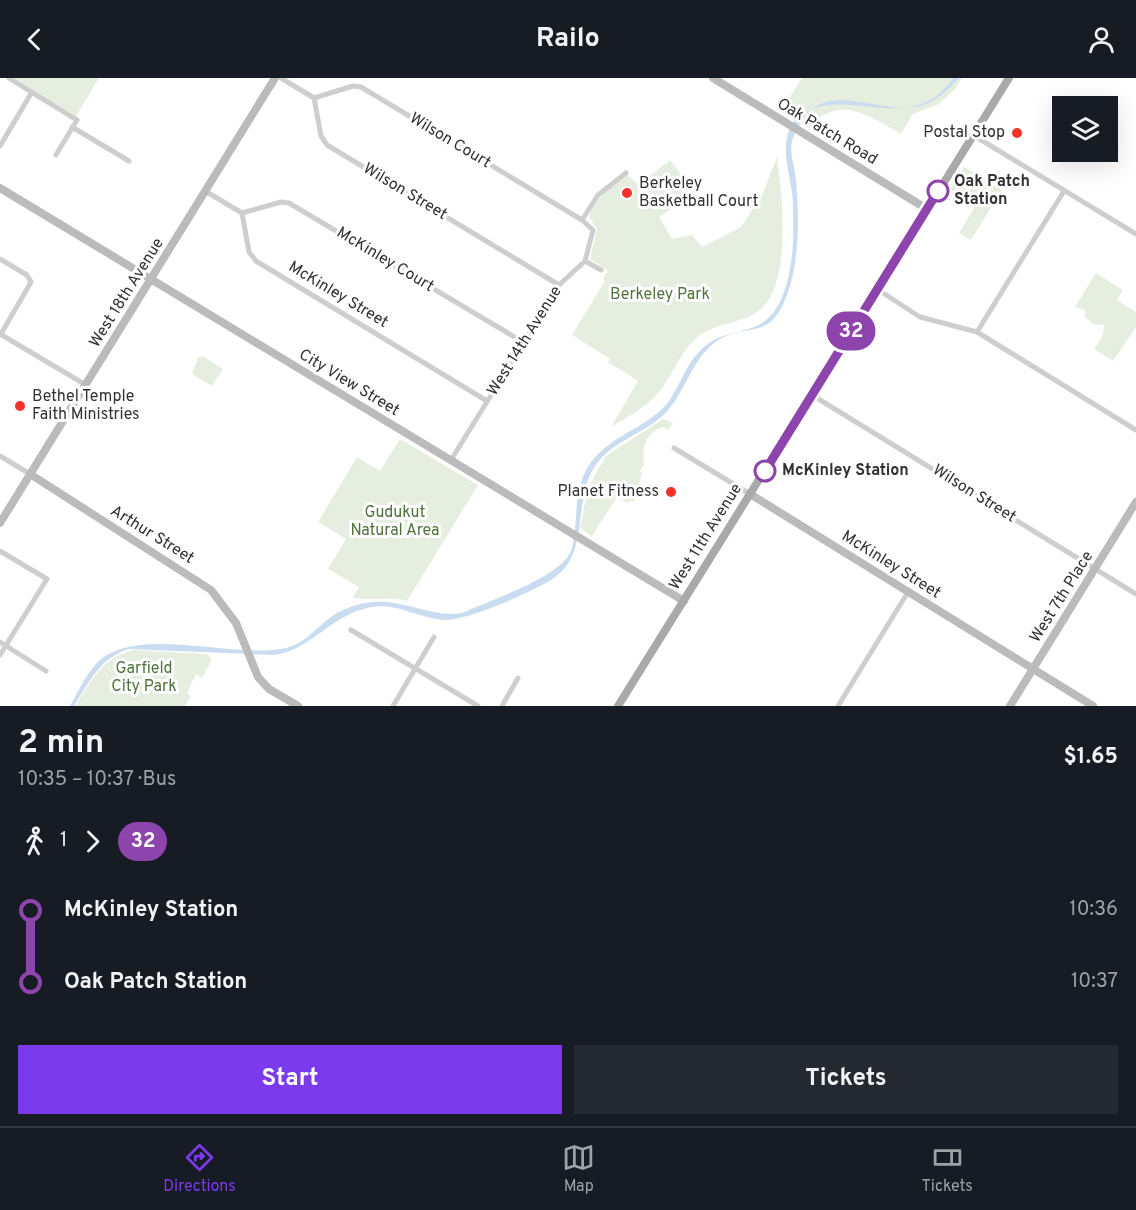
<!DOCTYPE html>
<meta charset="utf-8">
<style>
:root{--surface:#171b24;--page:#242831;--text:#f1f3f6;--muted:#9ea1a6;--line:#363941;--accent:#7c3aed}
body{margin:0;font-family:Overpass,sans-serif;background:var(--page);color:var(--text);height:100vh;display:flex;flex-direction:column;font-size:22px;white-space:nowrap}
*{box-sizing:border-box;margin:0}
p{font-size:20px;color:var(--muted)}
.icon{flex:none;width:33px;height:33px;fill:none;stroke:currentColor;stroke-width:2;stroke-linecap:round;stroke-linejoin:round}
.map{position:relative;height:628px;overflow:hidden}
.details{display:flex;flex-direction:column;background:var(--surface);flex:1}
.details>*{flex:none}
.badge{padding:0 12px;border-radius:20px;font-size:21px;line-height:39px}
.fabs{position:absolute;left:1052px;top:18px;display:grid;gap:12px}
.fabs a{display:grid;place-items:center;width:66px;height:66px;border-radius:0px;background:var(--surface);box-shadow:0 6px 24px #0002;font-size:30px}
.map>.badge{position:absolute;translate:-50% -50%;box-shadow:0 0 0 3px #fff}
.legs{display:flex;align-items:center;gap:9px;height:66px;padding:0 18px;font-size:20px}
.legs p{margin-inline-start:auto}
.summary{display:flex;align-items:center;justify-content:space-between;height:102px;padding:0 18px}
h1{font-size:33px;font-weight:700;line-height:45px}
.cta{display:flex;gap:12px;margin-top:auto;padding:12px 18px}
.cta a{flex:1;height:69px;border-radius:0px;background:var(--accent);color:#fff;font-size:24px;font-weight:700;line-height:69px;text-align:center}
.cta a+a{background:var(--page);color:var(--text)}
ul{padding:0 18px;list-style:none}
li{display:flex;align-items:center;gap:21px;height:72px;font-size:22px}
li i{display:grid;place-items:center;width:9px;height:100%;margin:0 8px;background:currentColor}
li i::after{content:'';width:15px;height:15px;margin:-8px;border:4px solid;border-radius:50%;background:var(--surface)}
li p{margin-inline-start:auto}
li:first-child i{background:linear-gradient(#0000 50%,currentColor 0)}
li:last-child i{background:linear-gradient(currentColor 50%,#0000 0)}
header{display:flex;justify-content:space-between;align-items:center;height:78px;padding:0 18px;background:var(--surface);font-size:27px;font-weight:700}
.menu{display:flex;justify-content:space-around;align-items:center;height:84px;border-top:2px solid var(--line);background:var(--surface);font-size:16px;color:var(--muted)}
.menu a{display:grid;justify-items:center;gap:3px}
.menu .current{color:var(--accent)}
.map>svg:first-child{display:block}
.green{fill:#e6efdf}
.water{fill:#caddf0}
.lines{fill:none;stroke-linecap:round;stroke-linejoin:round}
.street{stroke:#cecece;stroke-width:5}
.secondary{stroke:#bbb;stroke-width:8}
.primary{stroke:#a9a9a9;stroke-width:8}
.line-1-casing{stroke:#fff;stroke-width:14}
.line-1{stroke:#8e44ad;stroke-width:9}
.poi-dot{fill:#f43128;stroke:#fff;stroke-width:2}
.stop-1-dot{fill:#fff;stroke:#8e44ad;stroke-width:3}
.labels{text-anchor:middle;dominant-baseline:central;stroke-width:6;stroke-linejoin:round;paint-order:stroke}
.street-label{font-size:16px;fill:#313131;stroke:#fff}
.poi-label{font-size:16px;fill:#313131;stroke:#fff;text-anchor:end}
.stop-label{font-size:16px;font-weight:bold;fill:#313131;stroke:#fff;text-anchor:start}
.park-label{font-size:16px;fill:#4d723a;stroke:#fff}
</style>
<header><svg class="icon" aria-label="back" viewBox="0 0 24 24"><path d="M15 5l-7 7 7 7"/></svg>Railo<svg class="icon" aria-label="person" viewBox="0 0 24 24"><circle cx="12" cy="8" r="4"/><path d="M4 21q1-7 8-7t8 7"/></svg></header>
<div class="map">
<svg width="1136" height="628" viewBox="0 0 1136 628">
<rect width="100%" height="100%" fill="#fff"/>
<path class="green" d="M14,0H99L76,38Z
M802,0H962L956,10L939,26L913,36L901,56C869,38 839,15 809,50L781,33Z
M777,79C782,115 792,204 761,231C742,247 713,244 695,261C679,276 673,297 659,314C647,329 627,339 611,349L638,303L608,284L610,281L572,257L605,203L603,201L608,193L590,181L597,151L589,139C595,119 613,108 628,97L638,107L670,82L696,115L659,139L672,161L692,157L702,169L741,149L762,117Z
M964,89L1002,112L971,162L959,155L976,127L950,111Z
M1096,195L1123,212L1117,222L1136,234V249L1113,283L1094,271L1103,257L1104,247L1093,246L1085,239V232L1075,229Z
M203,278L223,291L212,308L192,296L198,280Z
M663,341L673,345L668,352L663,349C646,354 641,371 644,386L640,394L642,395L634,424L630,422L628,425L617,419L592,458L580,450L588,410L606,378Z
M400,361L478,407L407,523C391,518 362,524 353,519L359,509L328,491L346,461L318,444L357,379L380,393Z
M133,572L207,576L212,582L202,600L196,596L187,615L191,618L185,628H75C92,602 102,580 133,572Z"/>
<path class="water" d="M953,0H959C950,10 939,21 926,26C892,41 837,5 809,34C803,40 796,52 793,60C788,74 795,88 796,102C799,138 800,182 787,217C769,265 749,243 717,263C694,278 686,311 669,331C650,355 614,360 595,388C571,424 592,477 551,502C529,515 467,543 443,542C416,540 396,523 367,530C329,539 312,571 275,577L129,571C99,581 90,603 74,628H70C78,614 85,598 96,586C134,545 234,582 286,570C305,565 313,553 327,542C338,532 358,525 373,524C404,521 432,540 462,535C487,523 566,498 572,470C579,442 572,413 589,387C608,360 637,353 660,333C677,318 682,293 697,276C726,241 765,268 784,214C794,187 794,154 793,125C792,96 776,68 795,42C840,0 909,64 953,0Z"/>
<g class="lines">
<path class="street" d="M9,0L77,42L56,77
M281,0L314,20L321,58L327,67L559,207
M314,20L353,8L361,9L582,142
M72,49L129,83
M973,57L1136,156
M0,68L32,14
M205,113L242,135L249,174L256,183L487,323
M242,135L281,124L289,125L523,264
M0,181L27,197L31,204L1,256
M585,183L601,192
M877,211L920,239L977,254L1136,352
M977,254L1064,113
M0,256L86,307
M812,317L1136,516
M674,370L750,416
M0,378L30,396
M451,382L559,207L585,183L593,152L582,142L598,117L626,95
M0,473L47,501L0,577
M351,552L478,628
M0,564L46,593
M393,628L434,559
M502,628L518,600
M838,628L908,514"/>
<path class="secondary" d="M713,0L927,131
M0,110L684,523
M30,396L211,512L236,545L258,599L269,611L298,628
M750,416L1093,628
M0,445L275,0
M1010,628L1136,424"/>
<path class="primary" d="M618,628L1009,0"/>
</g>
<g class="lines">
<g class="line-1-casing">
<path id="line-1" d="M765,393L938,113"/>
</g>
<use href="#line-1" class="line-1"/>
</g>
<g class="poi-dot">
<circle cx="1017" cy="55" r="6"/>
<circle cx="627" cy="115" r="6"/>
<circle cx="20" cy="328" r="6"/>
<circle cx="671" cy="414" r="6"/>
</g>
<g class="stop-1-dot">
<circle cx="938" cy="113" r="10"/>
<circle cx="765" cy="393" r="10"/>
</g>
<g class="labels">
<g class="street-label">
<text transform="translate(827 54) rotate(31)">Oak Patch Road</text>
<text transform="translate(450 63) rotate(31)">Wilson Court</text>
<text transform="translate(405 114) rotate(31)">Wilson Street</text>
<text transform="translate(385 182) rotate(31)">McKinley Court</text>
<text transform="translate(127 215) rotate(-58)">West 18th Avenue</text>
<text transform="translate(338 217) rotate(31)">McKinley Street</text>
<text transform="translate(525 263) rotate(-58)">West 14th Avenue</text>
<text transform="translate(349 305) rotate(31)">City View Street</text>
<text transform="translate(974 416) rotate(32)">Wilson Street</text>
<text transform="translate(152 457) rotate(32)">Arthur Street</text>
<text transform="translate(706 459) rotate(-58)">West 11th Avenue</text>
<text transform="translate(891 487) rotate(32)">McKinley Street</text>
<text transform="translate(1062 519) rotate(-58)">West 7th Place</text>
</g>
<g class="poi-label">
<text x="1005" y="55">Postal Stop</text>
<text x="639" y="106" text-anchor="start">Berkeley<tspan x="639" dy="18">Basketball Court</tspan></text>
<text x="32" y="319" text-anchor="start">Bethel Temple<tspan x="32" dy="18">Faith Ministries</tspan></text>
<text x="659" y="414">Planet Fitness</text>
</g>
<g class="stop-label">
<text x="954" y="104">Oak Patch<tspan x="954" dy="18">Station</tspan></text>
<text x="782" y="393">McKinley Station</text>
</g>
<g class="park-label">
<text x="660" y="217">Berkeley Park</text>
<text x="395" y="435">Gudukut<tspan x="395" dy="18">Natural Area</tspan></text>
<text x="144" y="591">Garfield<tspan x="144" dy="18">City Park</tspan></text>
</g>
</g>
</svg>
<div class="fabs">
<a><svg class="icon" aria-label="layers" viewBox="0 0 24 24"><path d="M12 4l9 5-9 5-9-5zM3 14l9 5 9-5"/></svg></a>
</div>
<b class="badge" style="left:851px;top:253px;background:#8e44ad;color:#fff">32</b>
</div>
<section class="details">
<div class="summary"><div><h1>2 min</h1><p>10:35 – 10:37 · Bus</p></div><b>$1.65</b></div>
<div class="legs"><svg class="icon" aria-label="walk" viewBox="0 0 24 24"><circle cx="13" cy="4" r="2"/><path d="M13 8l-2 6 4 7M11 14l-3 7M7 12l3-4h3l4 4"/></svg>1<svg class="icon" aria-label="forward" viewBox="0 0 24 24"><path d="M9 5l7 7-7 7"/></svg><b class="badge" style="background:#8e44ad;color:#fff">32</b></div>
<ul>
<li><i style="color:#8e44ad"></i><b>McKinley Station</b><p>10:36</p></li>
<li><i style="color:#8e44ad"></i><b>Oak Patch Station</b><p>10:37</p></li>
</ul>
<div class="cta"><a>Start</a><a>Tickets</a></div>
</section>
<nav class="menu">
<a class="current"><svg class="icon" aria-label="directions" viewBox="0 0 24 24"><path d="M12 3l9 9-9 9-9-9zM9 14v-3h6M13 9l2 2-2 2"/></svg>Directions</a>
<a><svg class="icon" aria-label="map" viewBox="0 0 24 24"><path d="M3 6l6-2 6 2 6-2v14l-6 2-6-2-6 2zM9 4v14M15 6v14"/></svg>Map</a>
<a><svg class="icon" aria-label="tickets" viewBox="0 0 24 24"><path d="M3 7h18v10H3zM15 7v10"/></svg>Tickets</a>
</nav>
